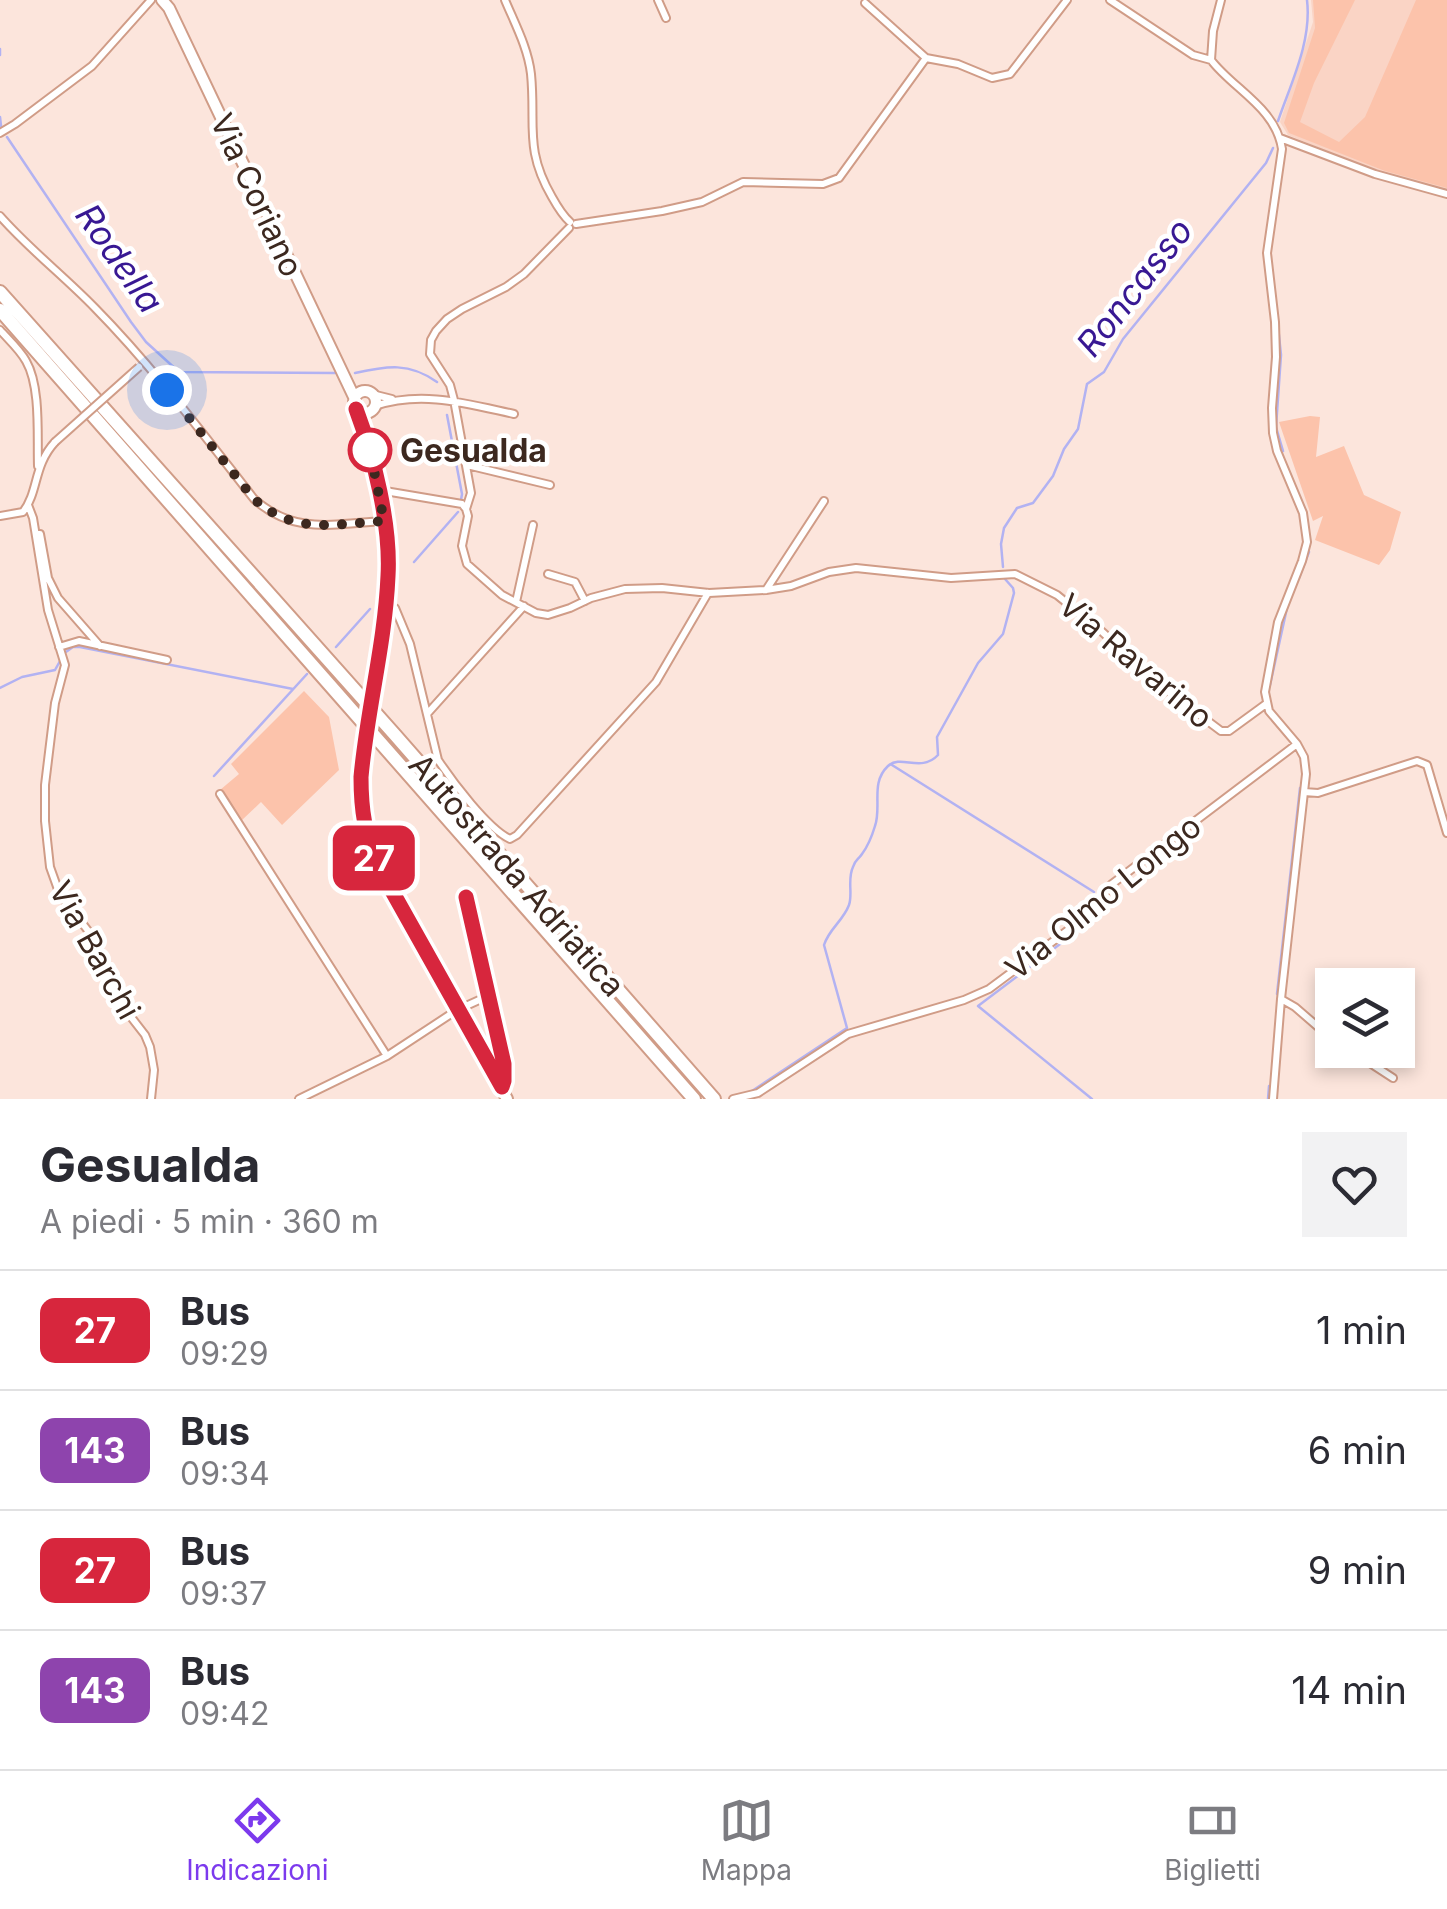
<!DOCTYPE html>
<html lang="it">
<meta charset="utf-8">
<style>
:root{--surface:#fff;--page:#f2f2f3;--text:#2b2b33;--muted:#7c7c81;--line:#e1e1e2;--accent:#7c3aed}
body{margin:0;font-family:Inter,sans-serif;background:var(--page);color:var(--text);height:100vh;display:flex;flex-direction:column;font-size:38px;white-space:nowrap}
*{box-sizing:border-box;margin:0}
p{font-size:32px;color:var(--muted)}
.icon{flex:none;width:55px;height:55px;fill:none;stroke:currentColor;stroke-width:2;stroke-linecap:round;stroke-linejoin:round}
.map{position:relative;height:1099px;overflow:hidden}
.side{display:flex;flex-direction:column;background:var(--surface);flex:1}
.side>*{flex:none}
.badge{padding:0 20px;border-radius:15px;font-size:35px;line-height:65px}
.tools{position:absolute;left:1315px;top:968px;display:grid;gap:20px}
.tools a{display:grid;place-items:center;width:100px;height:100px;border-radius:0px;background:var(--surface);box-shadow:0 5px 15px #0003;font-size:50px}
.you{position:absolute;width:50px;height:50px;margin:-25px;border:8px solid #fff;border-radius:50%;background:#1a73e8;box-shadow:0 0 0 15px #1a73e833}
.map>.badge{position:absolute;translate:-50% -50%;box-shadow:0 0 0 5px #fff}
.round{display:grid;place-items:center;flex:none;width:105px;height:105px;border-radius:0px;background:var(--page)}
.summary{display:flex;align-items:center;justify-content:space-between;height:170px;padding:0 40px}
h1{font-size:48px;font-weight:700;line-height:75px}
ul{padding:0;list-style:none}
li{display:flex;align-items:center;gap:30px;height:120px;padding:0 40px;border-top:2px solid var(--line)}
li div{flex:1}
li b{display:block;font-size:38px}
li em{font-style:normal}
li .badge{min-width:110px;font-weight:700;text-align:center}
.tab-bar{display:flex;justify-content:space-around;align-items:center;height:140px;border-top:2px solid var(--line);background:var(--surface);font-size:28px;color:var(--muted)}
.tab-bar a{display:grid;justify-items:center;gap:5px}
.tab-bar .on{color:var(--accent)}
.map>svg:first-child{display:block}
.built{fill:#fad4c5}
.green{fill:#fcc3ab}
.lines{fill:none;stroke-linecap:round;stroke-linejoin:round}
.stream{stroke:#b2b2f2;stroke-width:2.5}
.minor-casing{stroke:#d09c87;stroke-width:10}
.secondary-casing{stroke:#d09c87;stroke-width:14}
.motorway-casing{stroke:#d09c87;stroke-width:16}
.minor{stroke:#fff;stroke-width:6}
.secondary{stroke:#fff;stroke-width:10}
.motorway{stroke:#fff;stroke-width:12}
.minor-bridge-casing{stroke:#d09c87;stroke-width:10;stroke-linecap:butt}
.secondary-bridge-casing{stroke:#d09c87;stroke-width:14;stroke-linecap:butt}
.minor-bridge{stroke:#fff;stroke-width:6}
.secondary-bridge{stroke:#fff;stroke-width:10}
.line-casing{stroke:#fff;stroke-width:22}
.line{stroke:#d7263d;stroke-width:15}
.walk{stroke:#3c281f;stroke-width:10;stroke-dasharray:0 18}
.stop-dot{fill:#fff;stroke:#d7263d;stroke-width:5}
.labels{text-anchor:middle;dominant-baseline:central;stroke-width:9;stroke-linejoin:round;paint-order:stroke}
.street-label{font-size:32px;fill:#3c281f;stroke:#fff}
.stop-label{font-size:32px;font-weight:bold;fill:#3c281f;stroke:#fff;text-anchor:start}
.water-label{font-size:35px;font-style:italic;fill:#381893;stroke:#fff}
</style>
<div class="map">
<svg width="1447" height="1099" viewBox="0 0 1447 1099">
<rect width="100%" height="100%" fill="#fce5dc"/>
<path class="built" d="M1311,0H1447V191L1373,170L1288,135L1280,122L1313,22Z"/>
<path class="green" d="M1313,0H1355L1314,83L1300,122L1339,142L1365,117L1416,0H1447V188L1385,171L1289,133L1284,123L1315,28Z
M1310,416L1320,417L1316,457L1344,446L1364,495L1401,512L1390,550L1379,565L1315,540L1323,516L1313,521L1279,422Z
M304,691L329,717L339,770L282,825L261,802L241,821L220,790L239,774L231,764Z"/>
<g class="lines">
<path class="stream" d="M0,49V55
M0,117L1,126
M1278,121C1291,83 1312,41 1307,0
M7,137L131,322L146,342L179,372L335,373
M1273,279L1281,355L1276,427L1283,451
M355,373C387,366 409,362 437,382
M447,415L462,494L461,500
M414,562L458,512
M1003,567L1001,544L1004,528L1017,508L1033,503L1053,476L1064,449L1078,429L1087,384L1104,372L1123,339L1266,163L1273,148
M1299,578L1309,552
M336,647L370,609
M63,654L73,647H80L293,689
M1270,685L1287,608
M0,688L22,677L55,670L60,661
M892,765L1094,892
M214,776L307,674
M1277,994L1300,788
M752,1091L847,1028L824,945C829,929 843,921 849,905C853,894 847,879 853,867C855,860 858,860 862,854C868,846 872,836 875,826C882,806 870,783 888,766C901,754 921,773 938,755L937,737L978,663L1003,634L1014,593L1013,588L1005,579
M1092,1099L978,1006L1072,935L1105,908
M1268,1099L1269,1086"/>
<g class="minor-casing">
<path id="minor" d="M505,0C515,24 528,48 531,74C536,125 524,149 552,197C557,206 562,215 570,222
M658,0L666,18
M1110,0L1193,55L1211,60
M1221,0L1213,31L1211,60C1233,89 1276,108 1282,149L1267,253L1275,322L1276,357L1272,408L1273,433L1277,451L1303,513L1307,542L1302,561L1278,622L1265,692L1269,711L1297,744L1304,757L1306,774L1281,999L1273,1099
M865,3L926,58
M0,133L15,124L92,66L151,0
M1280,138L1375,174L1447,194
M0,216C29,249 64,276 95,308C153,367 203,434 254,499C294,535 333,524 383,521
M576,224L662,211L702,202L743,182L823,184L839,178L926,58L958,64L992,78L1010,74L1067,0
M0,330C9,340 20,350 26,361C41,387 37,436 38,466
M372,394L392,399
M375,406C422,390 468,404 514,414
M467,465L550,485
M379,490L462,504L466,509L468,516L462,546L467,564L502,595L536,613L548,615L570,608L591,598L625,589L662,588L709,593L766,590L791,586L829,572L856,568L951,578L1015,574L1057,595L1098,628L1161,686L1221,731H1229L1266,704
M28,505L33,518L48,610L65,665L55,703L45,785V821L50,867L60,895L93,937L117,999L145,1035L150,1047L154,1070L151,1099
M466,509L471,493L454,400L450,385L430,354L431,340L436,331L447,319L462,309L506,287L524,274L569,228
M0,516L23,512C39,491 33,466 55,442
M36,534H40L48,578L58,598L100,646
M548,574L575,582L585,601
M766,590L824,501
M516,602L533,525
M395,608L410,644L438,760C452,781 488,829 510,839L517,835L656,682L708,593
M59,647L79,641L167,660
M427,714L524,606
M1304,792L1318,793L1417,761L1427,765L1447,833
M220,794L387,1056
M466,897L504,1063L505,1074L501,1087
M1281,999L1295,1007L1332,1039
M1350,1050L1393,1078
M299,1099L387,1056L457,1010L488,996
M733,1099L758,1093L848,1034L964,1000L989,989L1095,910L1102,896L1112,884L1297,744"/>
</g>
<g class="secondary-casing">
<path id="secondary" d="M162,0L169,8L355,399
M354 402a11 11 0 1 1 22 0a11 11 0 1 1-22 0Z
M356,409C382,481 394,555 382,632
M363,753C359,799 360,823 378,866L507,1099"/>
</g>
<g class="motorway-casing">
<path id="motorway" d="M0,292L395,735L714,1099
M0,310L694,1099"/>
</g>
<use href="#minor" class="minor"/>
<use href="#secondary" class="secondary"/>
<use href="#motorway" class="motorway"/>
<g class="minor-bridge-casing">
<path id="minor-bridge" d="M55,442L139,367"/>
</g>
<g class="secondary-bridge-casing">
<path id="secondary-bridge" d="M363,753L382,632"/>
</g>
<use href="#minor-bridge" class="minor-bridge"/>
<use href="#secondary-bridge" class="secondary-bridge"/>
</g>
<g class="lines">
<g class="line-casing">
<path id="line" d="M356,409C374,457 391,525 388,576C385,644 367,710 361,777C361,811 365,834 378,866L502,1087L504,1081V1064L466,897"/>
</g>
<use href="#line" class="line"/>
<path class="walk" d="M167,390L254,499C294,535 334,524 384,521L370,450"/>
</g>
<circle class="stop-dot" cx="370" cy="450" r="20"/>
<g class="labels">
<g class="street-label">
<text transform="translate(257 195) rotate(65)">Via Coriano</text>
<text transform="translate(1136 661) rotate(40)">Via Ravarino</text>
<text transform="translate(517 875) rotate(49)">Autostrada Adriatica</text>
<text transform="translate(1103 897) rotate(-39)">Via Olmo Longo</text>
<text transform="translate(95 950) rotate(61)">Via Barchi</text>
</g>
<g class="stop-label">
<text x="400" y="450">Gesualda</text>
</g>
<g class="water-label">
<text transform="translate(120 258) rotate(55)">Rodella</text>
<text transform="translate(1134 287) rotate(-52)">Roncasso</text>
</g>
</g>
</svg>
<div class="tools">
<a><svg class="icon" aria-label="layers" viewBox="0 0 24 24"><path d="M12 4l9 5-9 5-9-5zM3 14l9 5 9-5"/></svg></a>
</div>
<div class="you" style="left:167px;top:390px"></div>
<b class="badge" style="left:374px;top:858px;background:#d7263d;color:#fff">27</b>
</div>
<section class="side">
<div class="summary"><div><h1>Gesualda</h1><p>A piedi · 5 min · 360 m</p></div><a class="round"><svg class="icon" aria-label="heart" viewBox="0 0 24 24"><path d="M12 20l-8-8c-3-5 5-10 8-4 3-6 11-1 8 4z"/></svg></a></div>
<ul>
<li><span class="badge" style="background:#d7263d;color:#fff">27</span><div><b>Bus</b><p>09:29</p></div><em>1 min</em></li>
<li><span class="badge" style="background:#8e44ad;color:#fff">143</span><div><b>Bus</b><p>09:34</p></div><em>6 min</em></li>
<li><span class="badge" style="background:#d7263d;color:#fff">27</span><div><b>Bus</b><p>09:37</p></div><em>9 min</em></li>
<li><span class="badge" style="background:#8e44ad;color:#fff">143</span><div><b>Bus</b><p>09:42</p></div><em>14 min</em></li>
</ul>
</section>
<nav class="tab-bar">
<a class="on"><svg class="icon" aria-label="directions" viewBox="0 0 24 24"><path d="M12 3l9 9-9 9-9-9zM9 14v-3h6M13 9l2 2-2 2"/></svg>Indicazioni</a>
<a><svg class="icon" aria-label="map" viewBox="0 0 24 24"><path d="M3 6l6-2 6 2 6-2v14l-6 2-6-2-6 2zM9 4v14M15 6v14"/></svg>Mappa</a>
<a><svg class="icon" aria-label="tickets" viewBox="0 0 24 24"><path d="M3 7h18v10H3zM15 7v10"/></svg>Biglietti</a>
</nav>
